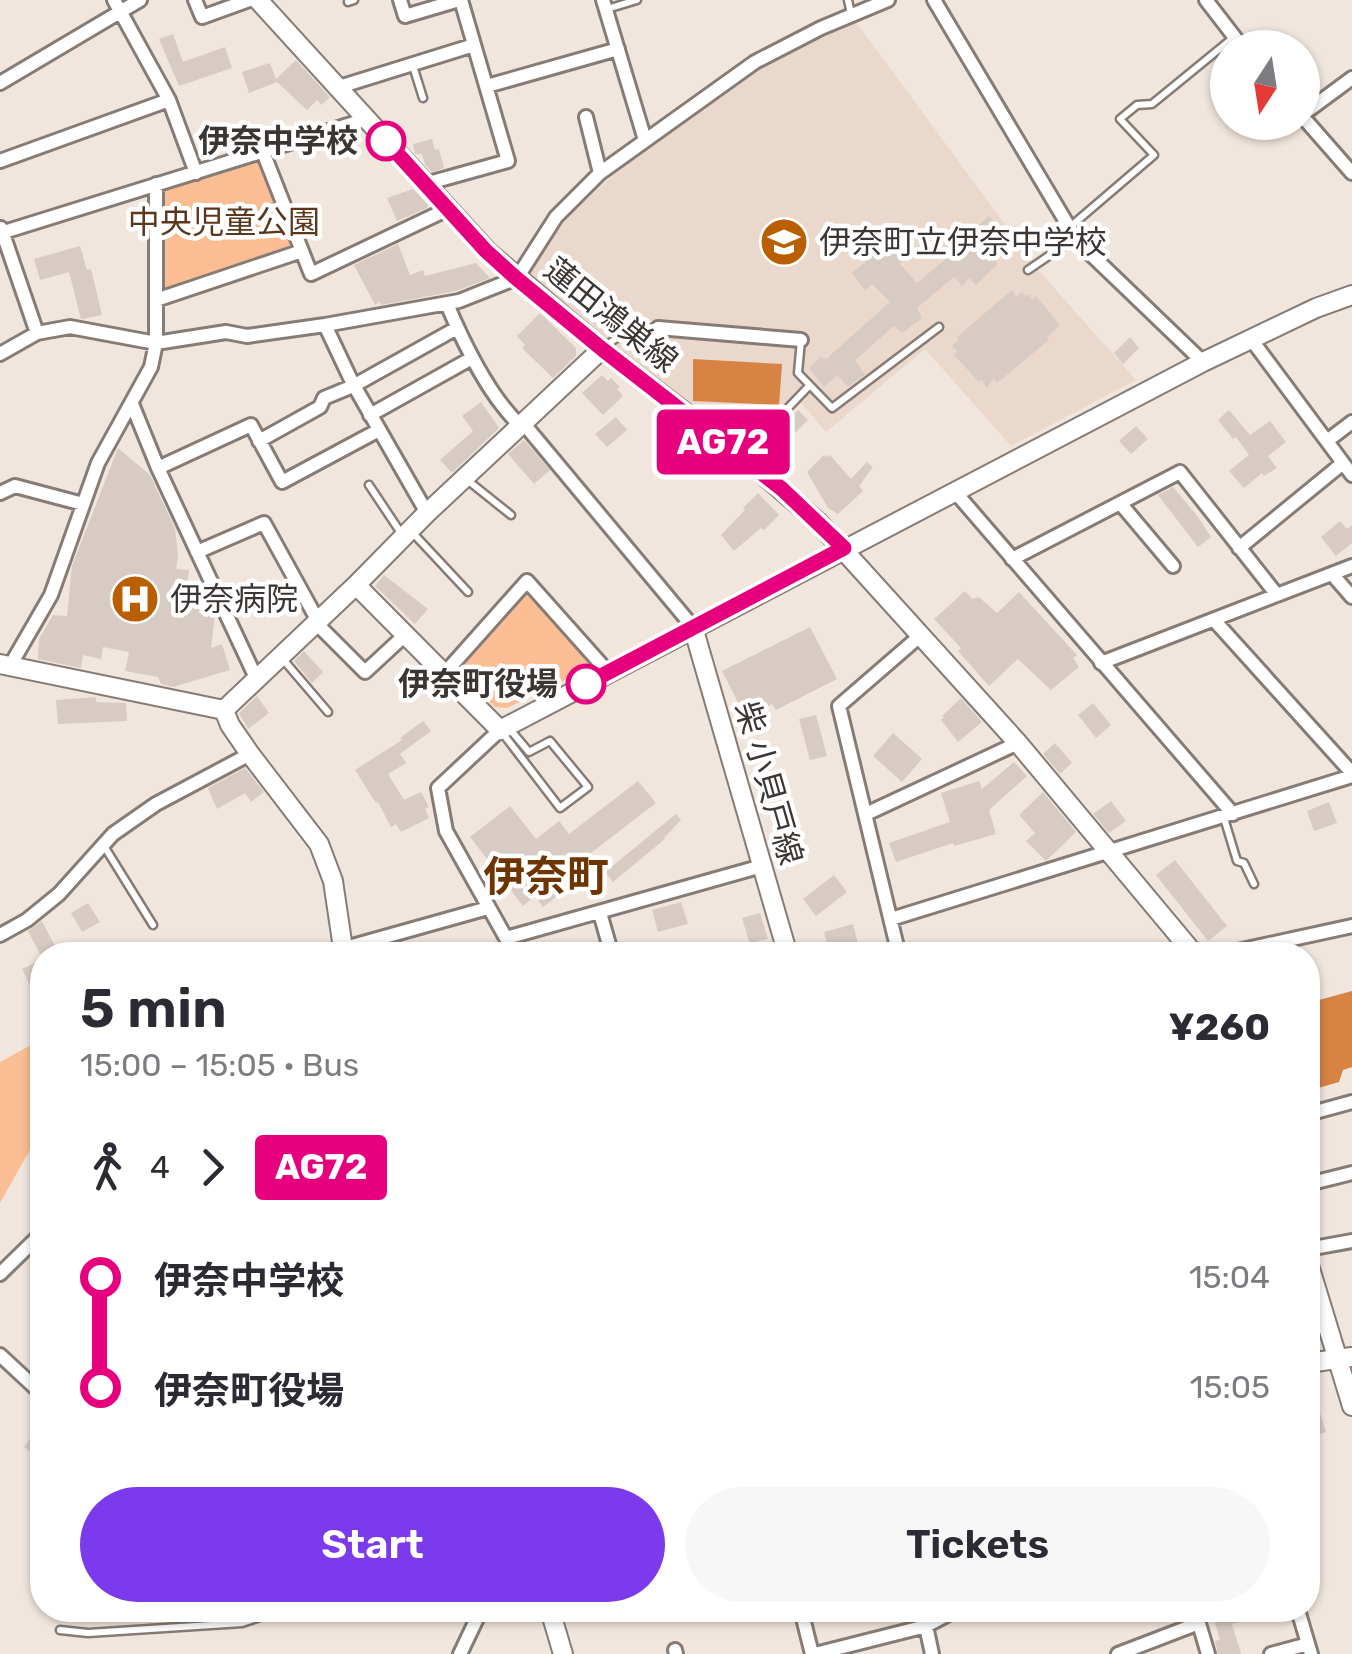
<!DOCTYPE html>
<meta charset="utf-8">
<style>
:root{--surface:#fff;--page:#f7f7f7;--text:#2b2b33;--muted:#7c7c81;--accent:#7c3aed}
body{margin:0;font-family:Rubik,"Noto Sans JP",sans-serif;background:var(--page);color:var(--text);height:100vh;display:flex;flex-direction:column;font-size:38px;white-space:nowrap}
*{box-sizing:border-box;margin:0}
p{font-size:32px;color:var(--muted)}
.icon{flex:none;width:55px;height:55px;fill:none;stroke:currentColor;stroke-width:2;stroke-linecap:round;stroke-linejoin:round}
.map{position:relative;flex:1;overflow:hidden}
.sheet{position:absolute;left:30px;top:942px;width:1290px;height:680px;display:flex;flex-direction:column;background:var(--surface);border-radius:40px;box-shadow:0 2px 8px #0004}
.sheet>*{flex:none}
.badge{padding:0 20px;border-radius:8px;font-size:35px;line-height:65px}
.needle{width:65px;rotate:192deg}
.controls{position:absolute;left:1210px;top:30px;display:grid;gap:20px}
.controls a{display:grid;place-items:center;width:110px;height:110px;border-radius:50%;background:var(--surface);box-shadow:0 2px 8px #0004;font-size:50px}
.map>.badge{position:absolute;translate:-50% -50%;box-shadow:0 0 0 5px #fff}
.legs{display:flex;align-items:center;gap:15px;height:110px;padding:0 50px;font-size:32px}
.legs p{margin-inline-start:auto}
.summary{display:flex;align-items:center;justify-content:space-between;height:170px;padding:0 50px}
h1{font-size:55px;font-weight:600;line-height:75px}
.primary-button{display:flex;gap:20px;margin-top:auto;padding:20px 50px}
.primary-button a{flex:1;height:115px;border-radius:60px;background:var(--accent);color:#fff;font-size:40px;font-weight:600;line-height:115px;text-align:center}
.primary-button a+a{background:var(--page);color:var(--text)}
ul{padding:0 50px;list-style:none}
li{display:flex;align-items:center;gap:35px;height:110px;font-size:38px}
li i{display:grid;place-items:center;width:15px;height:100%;margin:0 12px;background:currentColor}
li i::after{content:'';width:25px;height:25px;margin:-12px;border:8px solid;border-radius:50%;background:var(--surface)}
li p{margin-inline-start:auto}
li:first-child i{background:linear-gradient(#0000 50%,currentColor 0)}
li:last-child i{background:linear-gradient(currentColor 50%,#0000 0)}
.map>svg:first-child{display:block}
.built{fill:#ead8cc}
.green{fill:#fbbe94}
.water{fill:#d68344}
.building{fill:#d7cbc4}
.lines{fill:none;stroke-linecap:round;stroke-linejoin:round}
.lane-casing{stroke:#867c75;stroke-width:11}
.street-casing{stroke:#867c75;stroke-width:18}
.secondary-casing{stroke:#867c75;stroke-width:22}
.lane{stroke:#fff;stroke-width:6}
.street{stroke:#fff;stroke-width:12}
.secondary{stroke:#fff;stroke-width:18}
.line-1-casing{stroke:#fff;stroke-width:22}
.line-1{stroke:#e6007e;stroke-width:15}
.stop-1-dot{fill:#fff;stroke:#e6007e;stroke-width:5}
.labels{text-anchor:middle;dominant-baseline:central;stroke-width:9;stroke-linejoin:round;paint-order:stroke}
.stop-label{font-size:32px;font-weight:bold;fill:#3b3633;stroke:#fff;text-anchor:end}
.park-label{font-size:32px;fill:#5a371d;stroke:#fff}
.poi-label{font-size:32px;fill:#3b3633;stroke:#fff;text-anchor:start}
.street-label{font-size:32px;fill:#3b3633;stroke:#fff}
.district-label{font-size:42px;font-weight:bold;fill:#6e3500;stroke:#fff}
</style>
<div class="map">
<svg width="1352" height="1654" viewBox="0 0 1352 1654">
<rect width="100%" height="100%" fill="#f1e6de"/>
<path class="built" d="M856,22L1040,272L1136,380L1011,446L925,349L826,432L795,396L747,446L531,280L529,269L570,215L612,176L675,124L763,65Z"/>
<path class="green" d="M259,161L295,251L162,291L164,190Z
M531,590L593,662L592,667L507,708L495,707L456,670L526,591Z
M42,1039V1128L0,1203V1062Z"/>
<path class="water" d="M693,359L782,364L779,405L693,401Z
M1352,991V1067L1343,1070L1339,1082L1308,1091V1003Z"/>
<path class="building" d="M173,34L183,62L225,47L232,68L179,86L159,39Z
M296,60L330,97L321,105L317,100L307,110L277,82L249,93L242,72L270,63L276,79Z
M432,139L435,150L439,149L444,168L432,172L425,164L422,154H415L413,144Z
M413,189L428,205L427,208L397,221L387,198Z
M989,216L1004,233L990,251L998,264L976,285L969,278L962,286L954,277L917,308L922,318L902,333L894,326L855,360L865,375L848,387L837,375L824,387L809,368L821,357L826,359L890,302L872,284L865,291L852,273L888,243L902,261L900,264L917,283L978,232L976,228Z
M398,244L410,275L423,270L425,276L476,263L490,278L456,291L381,305L380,302L375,305L354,265Z
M80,246L87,270L91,269L102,315L83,319H81L69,272L40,280L34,259Z
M1012,290L1016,297L1022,292L1026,297L1028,294L1032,299L1036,296L1060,325L1047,337L1049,340L997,383L994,379L986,388L982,380L978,381L954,355L957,351L952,346L958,340V336Z
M540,313L576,348V356L553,378L522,348L525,345L517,336Z
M1130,337L1139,348L1123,364L1114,353Z
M602,375L608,381L611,378L620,387L617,389L623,396L603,415L582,393Z
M481,402L499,428L452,473L440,460L473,431L462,416Z
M798,410L808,420L769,459L759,448Z
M1229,410L1250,435L1270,421L1286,442L1268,456L1277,468L1264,476L1262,473L1244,488L1229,471L1249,455L1236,437L1233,439L1218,420Z
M616,417L627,430L607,447L595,434Z
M1136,426L1148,439L1131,454L1119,441Z
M524,440L550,470L534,484L508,454Z
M118,448L150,475L175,528L178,556L176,569L189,570L187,587L202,589L199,613L215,615L211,648L222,644L230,670L173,687L161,684L158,677L125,671L129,652L103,647L101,659L83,655L81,668L38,659L39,639L53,615L67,616L72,566Z
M824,455L828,457L830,455L851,479L867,462L873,467L859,486L863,491L838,514L828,508L807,472Z
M1173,487L1198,517L1211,537L1198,547L1158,495Z
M758,493L779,515L764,530L761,528L734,551L721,535L745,510L743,508Z
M1340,521L1347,529L1352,525V543L1336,556L1321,537Z
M384,575L428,609L415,624L375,586Z
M965,591L972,599L979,597L997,613L1019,592L1077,655L1073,658L1079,667L1051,690L1018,659L989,686L958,651L961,648L934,619Z
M810,627L837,679L776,710L772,704L746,718L722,671Z
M304,651L323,672L312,683L294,661Z
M257,696L269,713L248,729L239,713Z
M96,697V702L126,703L127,721L58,724L56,700Z
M961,698L982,722L958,742L941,720L944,717L942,716Z
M1093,703L1111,725L1096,738L1078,715Z
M816,715L827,756L810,760L799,719Z
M423,721L431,731L400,754L406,763L388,774L404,800L421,792L429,807L425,809L429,818L401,832L396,824L391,827L378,802L376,803L355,770L402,740L400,738Z
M893,733L922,759L902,782L873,756Z
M1055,743L1072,763L1060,774L1043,754Z
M1014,762L1027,776L989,810L996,834L954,846L953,843L896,862L889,843L950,822L941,793L979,781L982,789Z
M245,768L264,792L251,802L245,793L217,809L208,788Z
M638,781L656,803L561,876L569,887L543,907L535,896L523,906L470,837L510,806L536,839L559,821L569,834Z
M1043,792L1076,832L1046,861L1026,841L1035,833L1019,815Z
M1111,801L1126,821L1109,833L1093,814Z
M1329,802L1337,823L1314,831L1307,811Z
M676,814L681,820L664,838L665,839L613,882L605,872Z
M1175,860L1227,926L1208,941L1156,875Z
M834,875L847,892L816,916L803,899Z
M681,902L688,924L658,932L652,910Z
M88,903L100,922L82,932L71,913Z
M760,913L768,939L758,941L769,955H753L742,918Z
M42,921L55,946L40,954L28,931Z
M853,924L858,944L852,946L855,955H834L832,951L829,952L824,932Z
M37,962L42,973V988L33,992L22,969Z
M1320,1413L1326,1432L1308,1438V1417Z
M42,1422V1461L24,1447Z
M1222,1610H1240L1243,1621L1232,1624L1241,1654H1218L1215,1641L1220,1640L1212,1613Z"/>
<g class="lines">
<g class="lane-casing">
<path id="lane" d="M848,0L851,14
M348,2L354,0
M607,9L637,0
M413,66L423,98
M1071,226L1154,155L1120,119L1137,105L1152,104L1234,37
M1028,270L1075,238
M801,340L798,373L832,408L939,327
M606,346L628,329L657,328
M743,455L809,386
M466,479L511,515
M369,485L403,536
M411,531L468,592
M281,657L328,712
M501,731L560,808L588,787L550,741L529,752L508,727
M1224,818L1237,861L1244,863L1254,884
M104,846L153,925
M60,1630L88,1633L242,1623L281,1610"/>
</g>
<g class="street-casing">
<path id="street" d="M114,0L169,100L196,173
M195,0L202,17L249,0
M400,0L405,16L459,0
M603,0L645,140
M934,0L1078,242L1203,362
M1206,0L1243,48
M0,83L140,0
M487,86L618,49
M339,87L474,45
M1302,115L1352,78
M1302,116L1352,173
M586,117L600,173
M263,152L311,274L448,209
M0,161L169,100
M425,184L508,161L461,0
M1,228L37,333
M4,232L367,119
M156,300L302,251
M447,304C464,344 489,397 521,426
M325,325L352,382L427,513
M658,328L801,340
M1251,339L1352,475
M0,354L37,333L70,327L156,343L226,332L247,336L325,325L459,301L517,278L556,217L600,173L755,62L821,28L888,0
M132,404L158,468L257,680
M370,415L472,358
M524,424L693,627
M259,441L320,407L324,398L353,386L457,328
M1327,441L1352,422
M158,468L251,425L282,482L379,430
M0,493L15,486L83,504
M956,493L1233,814
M1120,503L1173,566
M1239,548L1343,463
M197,552L264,523L318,621
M1012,559L1180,472L1277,595
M1332,574L1352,597
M1214,620L1352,773
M316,623L365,672L405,635
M1101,663L1352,566
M10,666L51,595L98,463L151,367L156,343V184
M444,674L527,581L608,672
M500,730L438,788L446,831L506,938L762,866
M866,814L1018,743
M600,913L612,955
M891,919L1352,776
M0,935L27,920L59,894L113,834L156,804L250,754
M345,948L488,908
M899,955L839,706L921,635
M1219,955L1352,926
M1308,1114L1352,1102
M1308,1184L1352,1173
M1308,1249L1352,1241
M0,1274L42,1233
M0,1355L42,1394
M801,1610L812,1654
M1195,1610L1208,1654
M1298,1610L1311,1654
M926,1626L932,1654
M675,1650L676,1654
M460,1654L481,1610
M815,1654L926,1626L956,1610
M1118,1654L1199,1623
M1271,1654L1308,1644"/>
</g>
<g class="secondary-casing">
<path id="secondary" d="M258,0L487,251L602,349L742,456L818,522L1018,743L1195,955
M356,585L500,730L1203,362L1316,308L1352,295
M693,627L788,955
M0,664L224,710
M224,710L356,585L427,513L602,349
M224,710L230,725L250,754L319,844L333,881L344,955
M1308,1262L1352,1406
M1308,1363L1352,1357
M550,1610L563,1654"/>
</g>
<use href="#lane" class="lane"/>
<use href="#street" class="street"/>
<use href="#secondary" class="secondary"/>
</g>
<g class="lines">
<g class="line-1-casing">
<path id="line-1" d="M386,141L486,251L516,278L602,349L782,489L844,548L586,684"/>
</g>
<use href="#line-1" class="line-1"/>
</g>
<defs>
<g id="school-disc" transform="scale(2.5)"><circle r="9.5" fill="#b95f00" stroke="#fff"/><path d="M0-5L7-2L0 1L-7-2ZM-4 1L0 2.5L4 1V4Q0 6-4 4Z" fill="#fff"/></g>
<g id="hospital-disc" transform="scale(2.5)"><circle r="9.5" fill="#b95f00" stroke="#fff"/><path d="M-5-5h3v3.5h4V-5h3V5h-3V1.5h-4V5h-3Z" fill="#fff"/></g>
</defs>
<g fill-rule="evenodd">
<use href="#school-disc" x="784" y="242"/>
<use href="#hospital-disc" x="135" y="599"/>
</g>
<g class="stop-1-dot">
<circle cx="386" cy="141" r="18"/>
<circle cx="586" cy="684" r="18"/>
</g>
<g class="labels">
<g class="stop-label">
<text x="358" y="141">伊奈中学校</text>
<text x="558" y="684">伊奈町役場</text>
</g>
<g class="park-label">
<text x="224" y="222">中央児童公園</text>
</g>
<g class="poi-label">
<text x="819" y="242">伊奈町立伊奈中学校</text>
<text x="170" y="599">伊奈病院</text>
</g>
<g class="street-label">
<text transform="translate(611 315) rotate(39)">蓮田鴻巣線</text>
<text transform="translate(769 783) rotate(74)">柴 小貝戸線</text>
</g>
<g class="district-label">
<text x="546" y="877">伊奈町</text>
</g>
</g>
</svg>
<div class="controls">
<a><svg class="needle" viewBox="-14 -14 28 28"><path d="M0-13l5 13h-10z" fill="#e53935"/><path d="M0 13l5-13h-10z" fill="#7c7c81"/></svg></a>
</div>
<b class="badge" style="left:723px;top:442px;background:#e6007e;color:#fff">AG72</b>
<section class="sheet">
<div class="summary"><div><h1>5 min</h1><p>15:00 – 15:05 · Bus</p></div><b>¥260</b></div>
<div class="legs"><svg class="icon" aria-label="walk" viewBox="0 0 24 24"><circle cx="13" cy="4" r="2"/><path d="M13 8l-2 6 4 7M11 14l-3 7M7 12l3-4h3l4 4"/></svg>4<svg class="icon" aria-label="forward" viewBox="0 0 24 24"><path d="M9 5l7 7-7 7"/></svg><b class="badge" style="background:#e6007e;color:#fff">AG72</b></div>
<ul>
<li><i style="color:#e6007e"></i><b>伊奈中学校</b><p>15:04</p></li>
<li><i style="color:#e6007e"></i><b>伊奈町役場</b><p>15:05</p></li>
</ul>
<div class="primary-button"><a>Start</a><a>Tickets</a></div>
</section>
</div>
